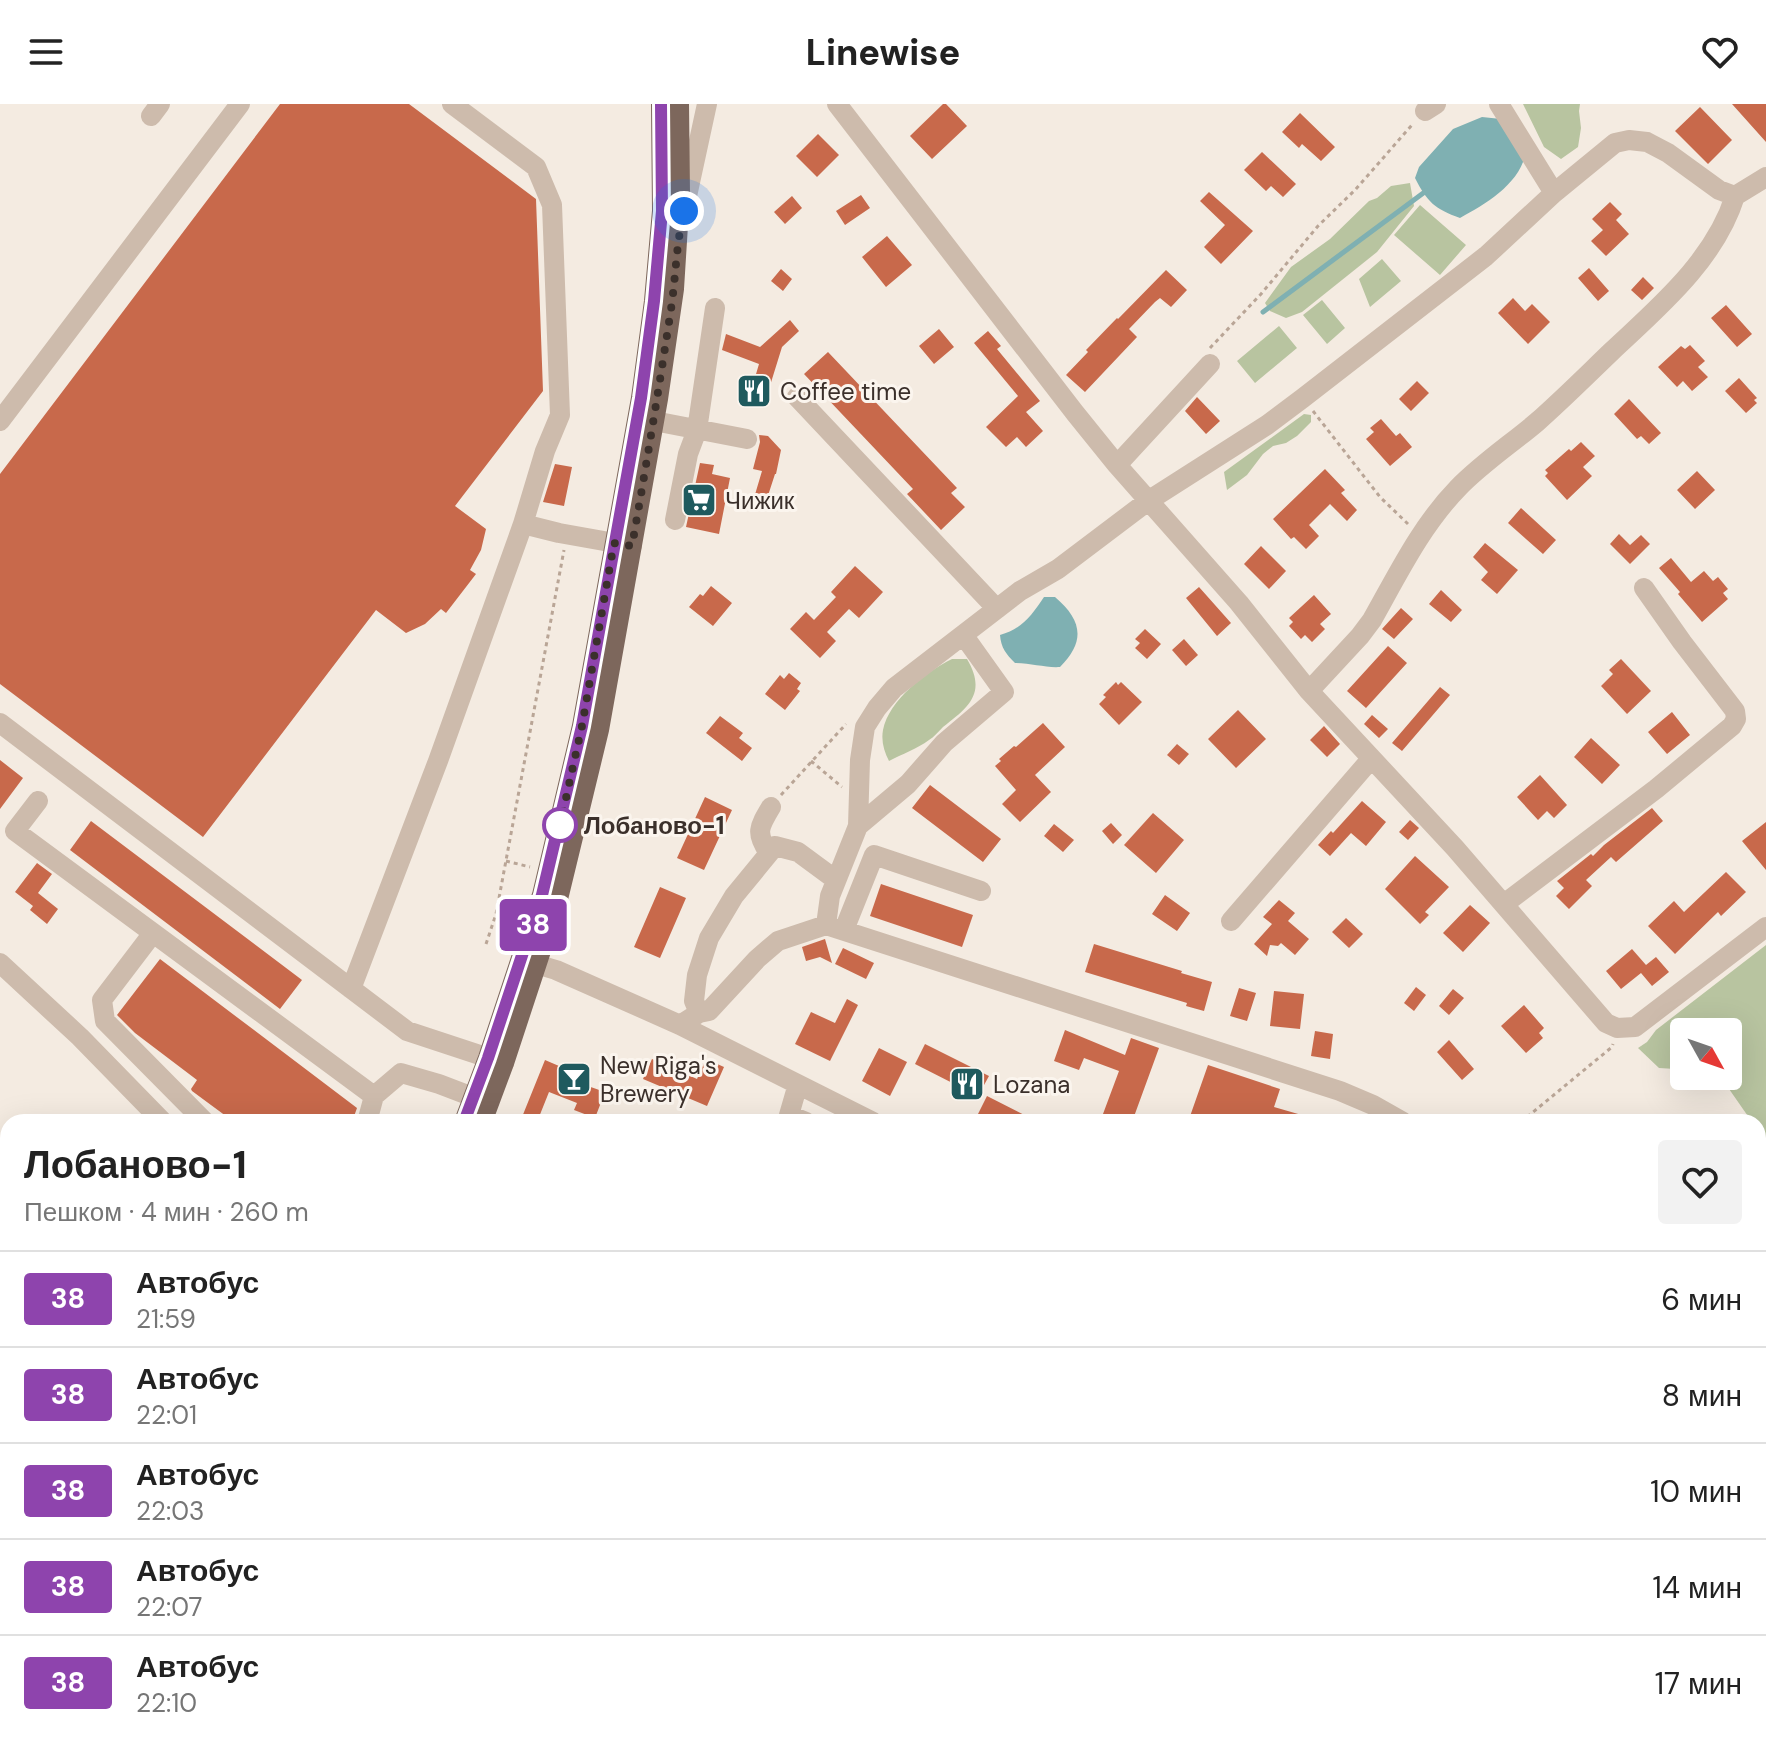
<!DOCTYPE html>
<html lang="ru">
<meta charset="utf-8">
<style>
:root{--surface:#fff;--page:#f2f2f2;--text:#222;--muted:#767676;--line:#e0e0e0}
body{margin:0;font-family:"DM Sans",sans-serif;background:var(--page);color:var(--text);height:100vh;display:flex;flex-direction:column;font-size:30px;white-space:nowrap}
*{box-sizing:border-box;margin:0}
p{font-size:26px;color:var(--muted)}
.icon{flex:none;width:44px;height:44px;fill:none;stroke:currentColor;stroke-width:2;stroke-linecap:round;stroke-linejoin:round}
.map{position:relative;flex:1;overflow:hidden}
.drawer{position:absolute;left:0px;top:1010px;width:1766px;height:632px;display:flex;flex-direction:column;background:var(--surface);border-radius:24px 24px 0 0;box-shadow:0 8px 32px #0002}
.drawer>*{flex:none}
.badge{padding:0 16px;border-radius:6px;font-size:28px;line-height:52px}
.needle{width:52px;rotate:130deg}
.tools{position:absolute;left:1670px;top:914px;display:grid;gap:16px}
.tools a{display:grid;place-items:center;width:72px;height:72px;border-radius:8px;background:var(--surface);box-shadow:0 8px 32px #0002;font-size:40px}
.you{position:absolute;width:40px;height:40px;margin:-20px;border:6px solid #fff;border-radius:50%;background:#1a73e8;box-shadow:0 0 0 12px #1a73e833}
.map>.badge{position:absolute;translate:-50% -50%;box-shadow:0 0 0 4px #fff}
.round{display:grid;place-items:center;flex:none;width:84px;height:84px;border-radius:8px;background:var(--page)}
.head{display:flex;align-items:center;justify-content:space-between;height:136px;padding:0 24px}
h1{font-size:38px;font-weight:800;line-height:60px}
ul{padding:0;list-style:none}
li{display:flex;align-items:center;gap:24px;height:96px;padding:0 24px;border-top:2px solid var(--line)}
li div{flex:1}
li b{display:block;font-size:30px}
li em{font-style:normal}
li .badge{min-width:88px;font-weight:700;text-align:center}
header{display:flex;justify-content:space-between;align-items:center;height:104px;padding:0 24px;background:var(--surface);font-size:36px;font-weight:800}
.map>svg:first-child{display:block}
.green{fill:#b8c4a0}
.water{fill:#7fb0b2}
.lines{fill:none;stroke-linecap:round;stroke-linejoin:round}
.stream{stroke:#7fb0b2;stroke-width:5}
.building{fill:#c8694b}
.path{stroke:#b9a596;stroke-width:3;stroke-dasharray:4 4;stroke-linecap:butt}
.minor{stroke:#cdbbac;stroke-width:20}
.major{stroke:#7d675c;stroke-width:20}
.line-casing{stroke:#fff;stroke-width:18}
.line{stroke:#8e44ad;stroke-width:12}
.walk{stroke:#3b302b;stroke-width:8;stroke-dasharray:0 14.4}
.stop-dot{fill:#fff;stroke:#8e44ad;stroke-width:4}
.labels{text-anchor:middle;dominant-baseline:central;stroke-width:6;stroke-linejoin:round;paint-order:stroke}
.poi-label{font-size:24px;fill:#3b302b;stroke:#fbf5ee;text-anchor:start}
.stop-label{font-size:24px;font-weight:bold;fill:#3b302b;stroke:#fbf5ee;text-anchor:start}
</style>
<header><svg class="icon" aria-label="menu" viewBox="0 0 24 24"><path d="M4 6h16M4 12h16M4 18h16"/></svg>Linewise<svg class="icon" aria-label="heart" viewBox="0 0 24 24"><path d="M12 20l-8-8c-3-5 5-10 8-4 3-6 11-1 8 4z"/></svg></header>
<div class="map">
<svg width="1766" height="1642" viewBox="0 0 1766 1642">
<rect width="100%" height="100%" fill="#f4ebe1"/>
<path class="green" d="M1523,0H1580L1579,7L1581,24L1578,43L1561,55L1544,43Z
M1410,79L1414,102L1377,148L1302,208L1286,214L1270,207L1265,199L1291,163L1330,135L1369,97L1377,94L1391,82Z
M1420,101L1466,141L1440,171L1394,131Z
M1382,155L1401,177L1370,203L1359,175Z
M1322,196L1345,224L1327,240L1303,211Z
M1279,222L1297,244L1255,279L1237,257Z
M1304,310L1311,311V318L1297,332L1286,339L1273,342L1263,350L1247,371L1227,386L1224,368Z
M952,555H967C987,589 969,603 943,623C938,628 934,633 929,636C917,645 902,650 889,657C884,647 881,637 883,626C889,596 926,568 952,555Z
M1766,841V1064L1758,1033V1018H1752L1720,972H1728V928H1684V958L1675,965L1659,964L1638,944L1647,938L1656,926Z
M0,1105L8,1116V1269L0,1276Z
M1758,1324L1766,1340V1457L1758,1458Z
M0,1331L8,1334V1468L2,1472L0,1486Z
M8,1567V1634H21L14,1642H0V1572Z
M242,1634H408L413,1642H255Z"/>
<path class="water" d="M1482,13L1501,15L1525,52C1517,82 1485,100 1460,114C1435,105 1427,98 1415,74L1419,63L1453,25Z
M1044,493H1055C1082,516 1086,537 1060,563C1046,564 1031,559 1015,559C1006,550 1001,544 1000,531C1022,525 1032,511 1044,493Z"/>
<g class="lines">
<path class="stream" d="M1263,208L1426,87"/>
</g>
<path class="building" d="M280,0H409L536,95L543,287L455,402L486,425L481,446L470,466L476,470L446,509L441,505L425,520L406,529L376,506L203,733L0,580V370Z
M943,0H946L967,22L932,55L910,32Z
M1732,0H1766V38Z
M1700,3L1732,36L1708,60L1675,27Z
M1300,9L1335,43L1321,57L1302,40L1299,44L1282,28Z
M818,30L839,51L817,73L796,52Z
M1262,48L1296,80L1283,93L1271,82L1266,87L1244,66Z
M1209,88L1253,127L1221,160L1204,143L1225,121L1200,97Z
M861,91L870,104L845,121L836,107Z
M792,92L802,104L785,120L774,108Z
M1610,98L1622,110L1616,116L1629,130L1606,152L1591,137L1603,126L1592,115Z
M887,132L912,161L886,183L862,153Z
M1589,164L1609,187L1598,197L1578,174Z
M781,165L792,175L783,187L771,177Z
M1166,166L1187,186L1171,203L1160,194L1155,198L1129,225L1137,233L1085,288L1066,271L1088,248L1086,246L1117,214L1118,215Z
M1643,173L1654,184L1642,196L1631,186Z
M1513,194L1525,207L1532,200L1550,218L1528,240L1498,209Z
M1726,201L1752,230L1737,243L1711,214Z
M790,216L799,227L782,243L764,301L748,297L759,260L722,246L726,230L760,243Z
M939,225L954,243L934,260L919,242Z
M988,227L1001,242L997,245L1040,297L1026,308L1043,327L1026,343L1017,333L1006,343L986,323L1018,292L974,239Z
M1690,241L1705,257L1698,263L1708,273L1692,287L1683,277L1677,283L1658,263L1681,242L1685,245Z
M828,248L957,384L951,389L965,403L941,426L907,390L913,385L804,270Z
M1739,274L1757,294L1754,296L1757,299L1746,309L1725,287Z
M1417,277L1429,289L1411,307L1399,295Z
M1197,293L1220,317L1206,330L1185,307Z
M1629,295L1661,329L1649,340L1641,332L1637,335L1614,310Z
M1381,315L1396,332L1400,329L1412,343L1390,362L1366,335L1374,328L1370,324Z
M759,331L768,332L781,346L776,370H775L763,407L751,404L762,367L753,365L760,338Z
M1581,338L1595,352L1583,363L1592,372L1567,396L1545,372L1548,369L1545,366L1569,345L1571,347Z
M700,359L714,361L712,370L730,374L719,430L686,423Z
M555,360L572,363L564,402L543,398Z
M1325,365L1345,386L1341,389L1357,406L1347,417L1330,400L1309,421L1319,432L1306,445L1294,433L1291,435L1273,415Z
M1697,367L1715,386L1695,405L1677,386Z
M1521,404L1556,436L1543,450L1508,419Z
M1619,430L1630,441L1641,431L1650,440L1630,460L1610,440Z
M1485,439L1518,466L1497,490L1481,476L1488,468L1473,453Z
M1261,442L1286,467L1269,485L1244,460Z
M1671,454L1691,478L1704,467L1713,477L1718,473L1728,485L1723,489L1728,495L1702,518L1678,490L1680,488L1659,464Z
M855,462L883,488L859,514L849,505L827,528L836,537L820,554L790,525L806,508L814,516L836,493L831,488Z
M711,482L732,499L713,522L689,503L700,490L703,492Z
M1199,483L1231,519L1217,532L1186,494Z
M1441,486L1462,506L1451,518L1429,500Z
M1314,491L1331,510L1320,520L1325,525L1312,538L1305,531L1301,535L1289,522L1293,518L1289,514Z
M1401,504L1413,515L1394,535L1382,525Z
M1145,525L1161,540L1147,555L1135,544L1140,539L1135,535Z
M1184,535L1198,551L1186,562L1172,546Z
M1388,542L1407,559L1366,604L1347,587Z
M1621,555L1651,587L1627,610L1601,582L1613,570L1609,566Z
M789,569L801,579L797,585L800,587L785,606L765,590L780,571L784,575Z
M1116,578L1118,581L1121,578L1142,598L1119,621L1099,600L1106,593L1103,591Z
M1440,583L1450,591L1402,647L1392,639Z
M1238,606L1266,635L1236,664L1208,635Z
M1672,608L1690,631L1667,650L1648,628Z
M1372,611L1388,625L1379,634L1364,620Z
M720,612L743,629L739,634L752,644L742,657L706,629Z
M1043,619L1065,643L1035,671L1051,688L1020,718L1002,700L1016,686L995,662L1001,657L999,655L1014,642L1016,643Z
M1324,622L1340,640L1327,653L1310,636Z
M1591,634L1620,661L1602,680L1574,653Z
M1177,640L1189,650L1179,661L1167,651Z
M0,656L23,674L0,705Z
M1540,671L1567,701L1554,714L1547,707L1538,716L1517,693Z
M930,681L1001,735L983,758L912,704Z
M705,693L732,706L704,766L677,754Z
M1362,697L1386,718L1366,742L1351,729L1330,752L1318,741L1331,727L1333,729Z
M1652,704L1663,717L1616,758L1611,753L1586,776L1592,782L1569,805L1556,792L1564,784L1557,777L1591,750L1593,752L1604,741Z
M1153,709L1184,736L1156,769L1124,741Z
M1410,716L1419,724L1408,736L1399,728Z
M91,717L302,876L280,905L70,746Z
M1766,718V766L1742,737Z
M1111,719L1122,731L1113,740L1102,727Z
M1054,720L1074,736L1063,748L1044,732Z
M1415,752L1449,783L1425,808L1429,811L1420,820L1385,785Z
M37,759L52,770L38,789L58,805L47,820L30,806L33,802L15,788Z
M1726,768L1746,788L1721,812L1718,808L1675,850L1648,822L1674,797L1684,808Z
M881,780L973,811L962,843L870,812Z
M660,783L686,794L660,854L634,843Z
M1165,791L1190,809L1177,827L1152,810Z
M1279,796L1295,809L1288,817L1309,835L1295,851L1281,839L1278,842L1270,841L1267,852L1254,840L1272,820L1263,813Z
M1470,801L1490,819L1463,848L1443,829Z
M1346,814L1363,830L1349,844L1332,828Z
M825,835L832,859L820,853L806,857L802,843Z
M1094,840L1182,867L1181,869L1212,878L1204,907L1186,902L1187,899L1085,868Z
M843,844L874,859L866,875L835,860Z
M1632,845L1646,861L1656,853L1669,868L1652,882L1641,869L1621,885L1606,867Z
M160,855L357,1004L352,1018H234L192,987L191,985L197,976L135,929L117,911Z
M1416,883L1426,891L1414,907L1404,899Z
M1239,884L1256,889L1247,917L1230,912Z
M1453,885L1464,894L1449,911L1439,902Z
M1274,887L1304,890L1300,925L1270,922Z
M847,895L858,901L830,957L795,940L811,908L835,919Z
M1524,901L1544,924L1539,929L1543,934L1526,949L1501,922Z
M1065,926L1125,951L1131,934L1159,944L1132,1018H1100L1119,967L1084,954L1079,966L1054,957Z
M1315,927L1333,930L1330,955L1311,952Z
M1449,936L1474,965L1462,976L1437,948Z
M925,940L989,972L978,992L915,960Z
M879,944L907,958L890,992L862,977Z
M652,955L697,975L706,955L724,963L707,1002L643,975Z
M545,956L587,974L585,981L605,988L595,1014L574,1006L577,999L549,988L537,1018H520Z
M1208,961L1280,985L1274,1003L1312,1014L1311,1018H1188Z
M987,992L1038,1018H974Z"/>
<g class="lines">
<path class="path" d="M1210,244L1261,190L1318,122L1355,86L1412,21
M1313,307L1380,393L1408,420
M811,657L842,683
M781,691L846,620
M506,757L530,763
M486,840L496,810L564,446
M1521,1018L1612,943L1613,940"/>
<path class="minor" d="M837,0L1075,309L1117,361L1239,499L1309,587L1455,744L1606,919L1617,924L1635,923L1766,823
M1499,0L1554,89
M1425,7L1436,0
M151,12L160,0
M684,106L707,0
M797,293L997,505
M0,317L240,0
M654,317L747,335
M1117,361L1210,260
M675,416L688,350L697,326L715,204
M523,420L559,429L632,442
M1309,587L1360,532L1372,516C1398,470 1421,422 1458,384C1481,360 1511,340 1537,318C1563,295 1587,271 1612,247C1659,203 1715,156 1735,92
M0,619L407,927L504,959
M38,697L15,727L374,992L401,969L439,980L473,993
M858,722L908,680L944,639L1004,588L964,532
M769,749C755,729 759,723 771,703
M1504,800L1656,685L1732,622L1736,615L1735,607L1682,538L1644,484
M1231,817L1371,655
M844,826L874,751L981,787
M153,829L102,896L105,917L205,1018
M522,856L556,866L680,921L699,909L709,907L757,855L778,837L826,821
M0,859L80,933L163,1018
M351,885L438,657L523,420L545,347L560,311L552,101L536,63L452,0
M699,909L694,897L697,871L709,834L734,792L775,742L798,748L836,776
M680,921L873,1018
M798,980L789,1011L806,1018
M367,1018L374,992
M1403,1018L1373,1001L1340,987L826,821L830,792L858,722L860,656L865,623L877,604L894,584L1020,487L1058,465L1148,397L1267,321L1303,294L1486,152L1554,89L1615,39L1629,36L1647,38L1668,49L1719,86L1735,92L1766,73
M230,1634L241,1642
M1436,1634V1642
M1632,1634L1637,1642
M160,1642L165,1634
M870,1642L872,1634
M1230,1642L1231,1634"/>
<path class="major" d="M464,1018L488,954L542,791L582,622L641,294L654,197L662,107L661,0
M482,1018L504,959L558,795L599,626L658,295L674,185L680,89L679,0
M49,1642L56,1634
M76,1642L83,1634"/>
</g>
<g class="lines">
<g class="line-casing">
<path id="line" d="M464,1018L488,954L542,791L582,622L641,294L654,197L662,107L661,0"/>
</g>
<use href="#line" class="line"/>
<path class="walk" d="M560,721L582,622L614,439L632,442C646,363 659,284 671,205C676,172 676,140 684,107"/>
</g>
<defs>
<g id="restaurant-square" transform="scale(1.8)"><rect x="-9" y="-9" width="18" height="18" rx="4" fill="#1f5a5e" stroke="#fbf5ee"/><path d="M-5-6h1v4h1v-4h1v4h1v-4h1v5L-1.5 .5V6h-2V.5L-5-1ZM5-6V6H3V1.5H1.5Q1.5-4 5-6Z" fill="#fff"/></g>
<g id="supermarket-square" transform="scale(1.8)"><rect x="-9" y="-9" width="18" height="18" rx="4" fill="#1f5a5e" stroke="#fbf5ee"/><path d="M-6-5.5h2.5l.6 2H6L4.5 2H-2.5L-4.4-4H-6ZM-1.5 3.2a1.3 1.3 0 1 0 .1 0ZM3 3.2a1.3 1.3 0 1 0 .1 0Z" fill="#fff"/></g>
<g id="bar-square" transform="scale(1.8)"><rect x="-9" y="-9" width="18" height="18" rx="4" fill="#1f5a5e" stroke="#fbf5ee"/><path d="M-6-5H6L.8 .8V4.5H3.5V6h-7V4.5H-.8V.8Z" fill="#fff"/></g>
</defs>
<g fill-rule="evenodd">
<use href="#restaurant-square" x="754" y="287"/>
<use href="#supermarket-square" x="699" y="396"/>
<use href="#bar-square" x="574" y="975"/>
<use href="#restaurant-square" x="967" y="980"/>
</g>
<circle class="stop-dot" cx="560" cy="721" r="16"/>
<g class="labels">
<g class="poi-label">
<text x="780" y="287">Coffee time</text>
<text x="725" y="396">Чижик</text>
<text x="600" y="961">New Riga's<tspan x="600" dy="28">Brewery</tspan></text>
<text x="993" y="980">Lozana</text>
</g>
<g class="stop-label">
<text x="584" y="721">Лобаново-1</text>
</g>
</g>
</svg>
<div class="tools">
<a><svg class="needle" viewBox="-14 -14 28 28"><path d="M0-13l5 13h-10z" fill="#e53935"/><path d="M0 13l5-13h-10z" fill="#767676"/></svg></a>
</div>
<div class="you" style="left:684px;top:107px"></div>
<b class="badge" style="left:533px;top:821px;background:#8e44ad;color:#fff">38</b>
<section class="drawer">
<div class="head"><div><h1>Лобаново-1</h1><p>Пешком · 4 мин · 260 m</p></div><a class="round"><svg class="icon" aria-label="heart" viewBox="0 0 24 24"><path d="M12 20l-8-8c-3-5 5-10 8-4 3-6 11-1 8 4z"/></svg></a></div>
<ul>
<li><span class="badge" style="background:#8e44ad;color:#fff">38</span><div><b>Автобус</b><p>21:59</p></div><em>6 мин</em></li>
<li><span class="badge" style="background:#8e44ad;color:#fff">38</span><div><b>Автобус</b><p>22:01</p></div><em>8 мин</em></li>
<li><span class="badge" style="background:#8e44ad;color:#fff">38</span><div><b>Автобус</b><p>22:03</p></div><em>10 мин</em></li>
<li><span class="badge" style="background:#8e44ad;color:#fff">38</span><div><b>Автобус</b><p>22:07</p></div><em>14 мин</em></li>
<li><span class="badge" style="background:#8e44ad;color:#fff">38</span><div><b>Автобус</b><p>22:10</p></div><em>17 мин</em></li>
</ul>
</section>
</div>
